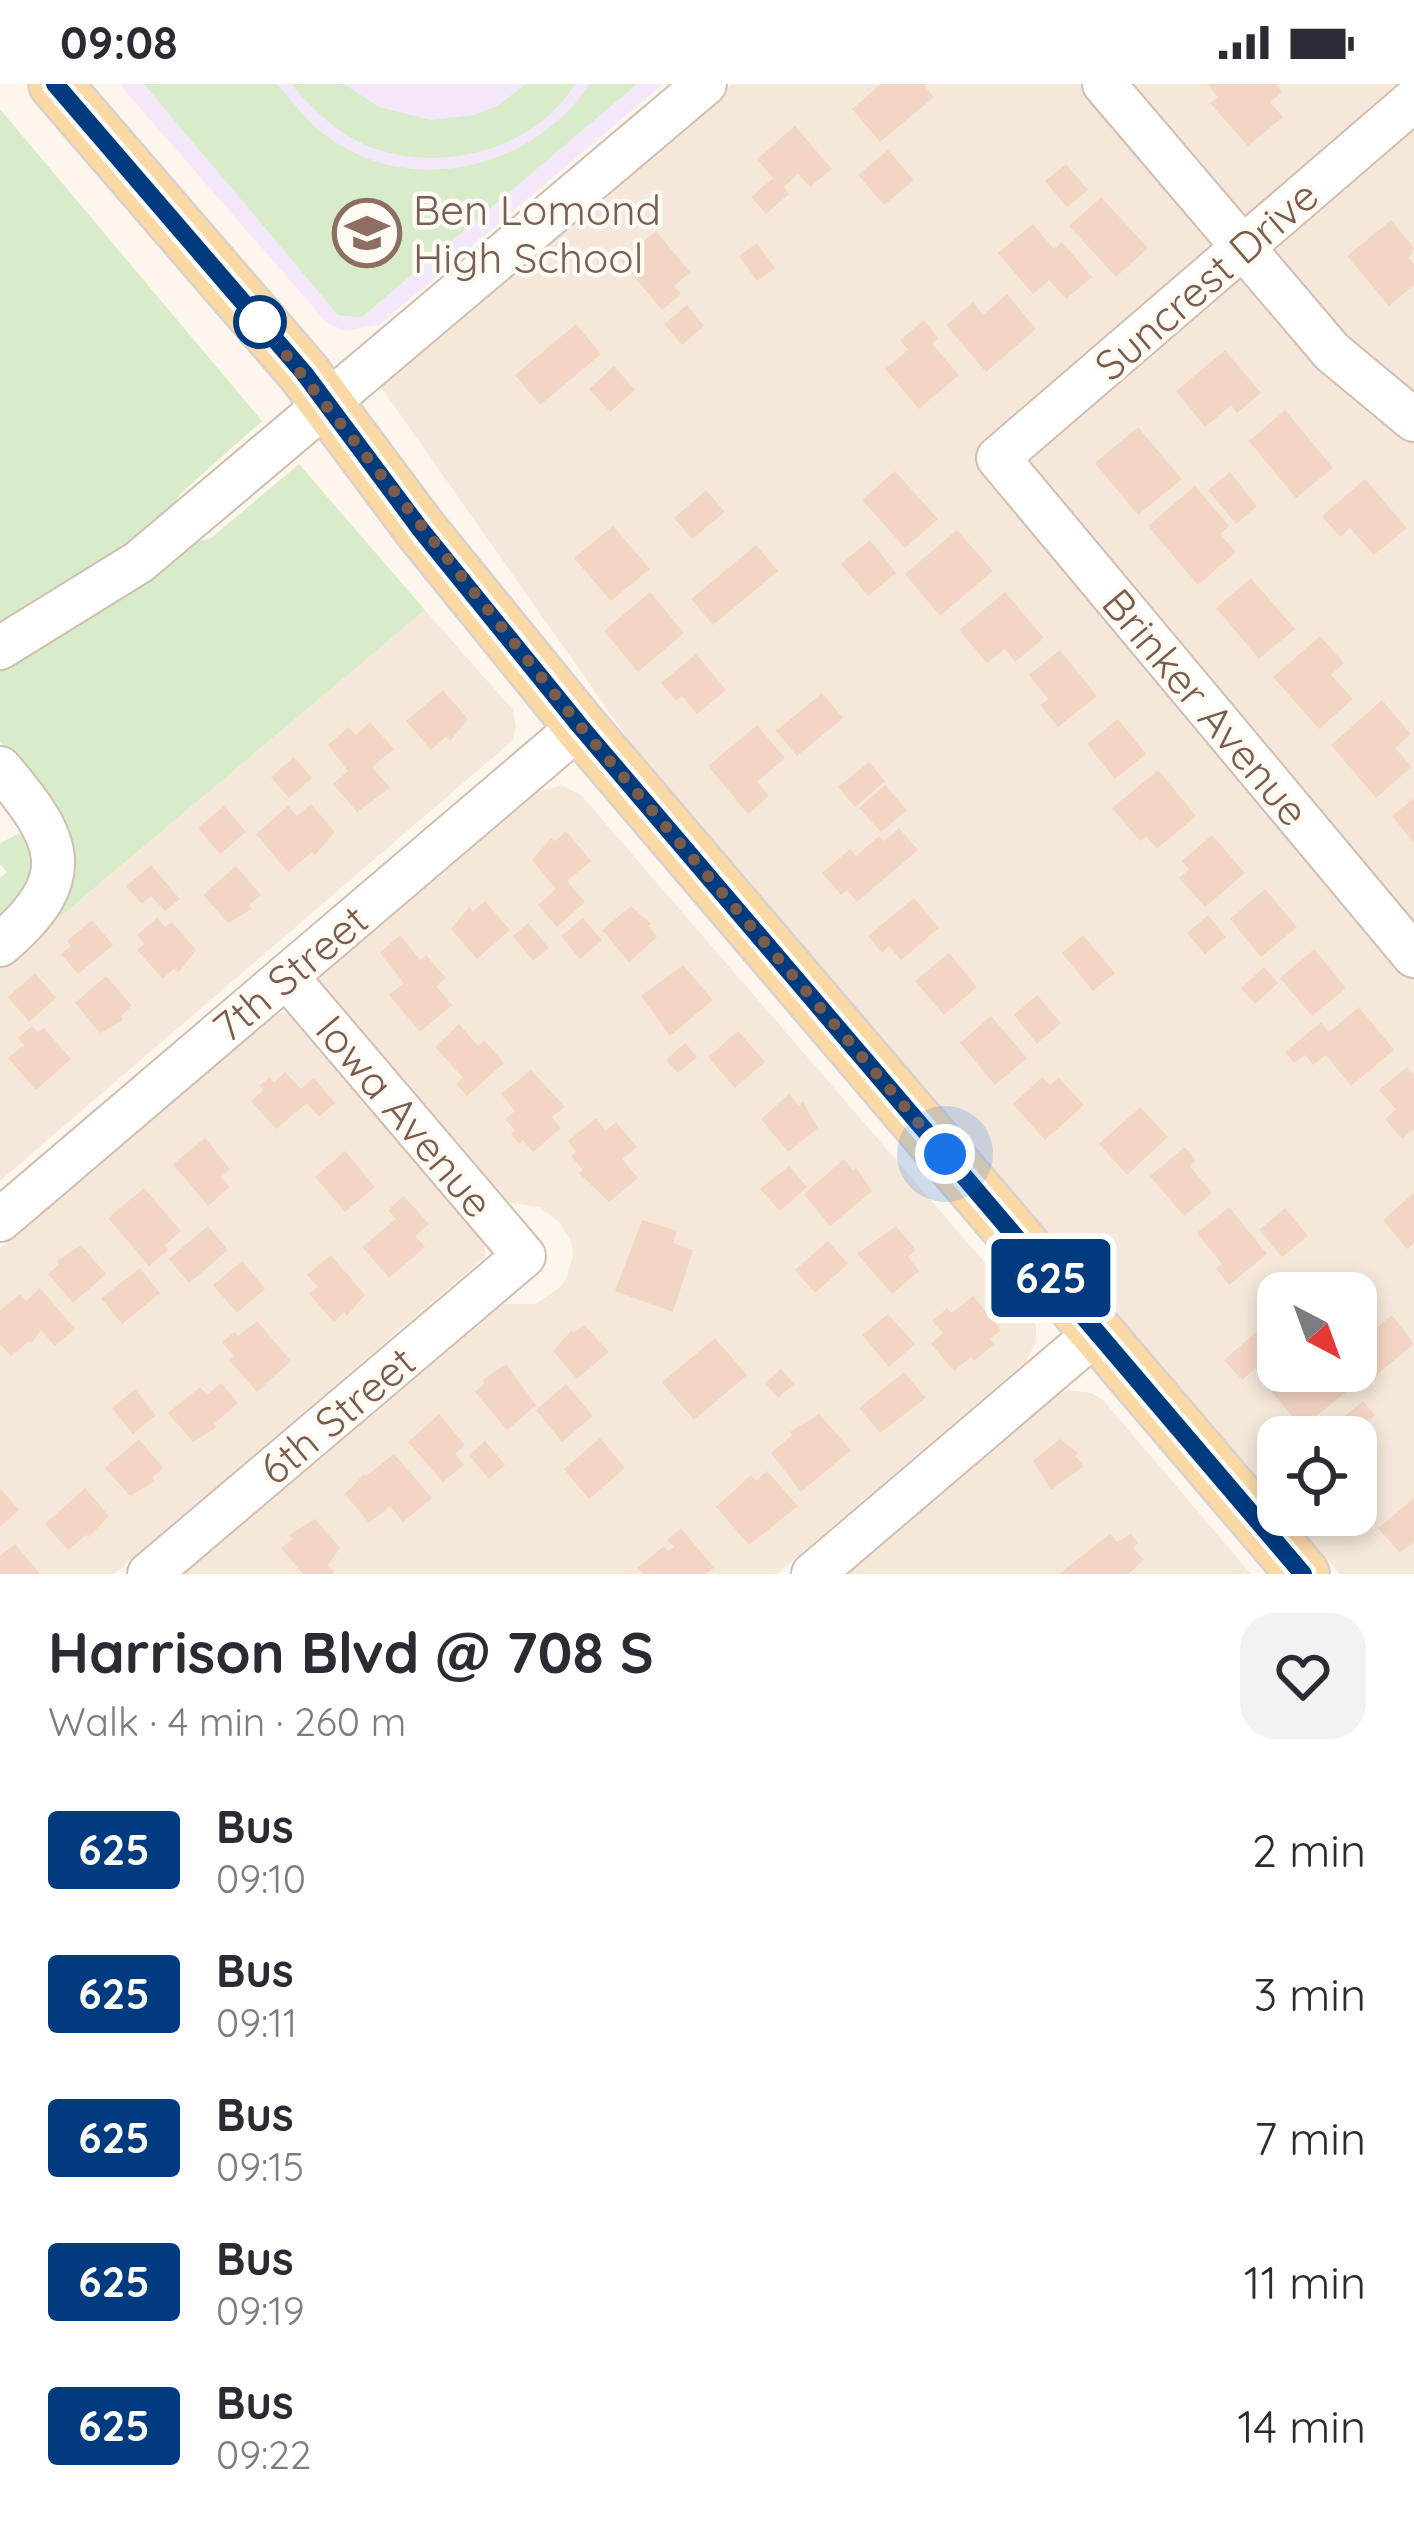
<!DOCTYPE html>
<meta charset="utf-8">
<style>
:root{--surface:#fff;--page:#f2f2f3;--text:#2b2b33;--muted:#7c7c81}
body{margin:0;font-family:Quicksand,sans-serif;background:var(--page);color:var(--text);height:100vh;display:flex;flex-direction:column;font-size:45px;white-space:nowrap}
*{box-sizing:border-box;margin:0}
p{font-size:39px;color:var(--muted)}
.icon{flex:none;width:66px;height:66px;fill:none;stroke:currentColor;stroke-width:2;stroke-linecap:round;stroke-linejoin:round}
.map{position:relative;height:1490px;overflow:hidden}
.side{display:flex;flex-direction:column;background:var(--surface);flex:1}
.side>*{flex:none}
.badge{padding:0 24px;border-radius:9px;font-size:42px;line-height:78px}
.needle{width:78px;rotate:139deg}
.tools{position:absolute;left:1257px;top:1188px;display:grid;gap:24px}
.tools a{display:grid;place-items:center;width:120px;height:120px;border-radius:24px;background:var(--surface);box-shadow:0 6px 18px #0003;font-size:60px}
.you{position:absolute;width:60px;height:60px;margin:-30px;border:9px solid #fff;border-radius:50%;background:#1a73e8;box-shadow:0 0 0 18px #1a73e833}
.map>.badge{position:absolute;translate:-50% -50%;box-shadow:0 0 0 6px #fff}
.round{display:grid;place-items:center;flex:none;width:126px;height:126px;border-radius:36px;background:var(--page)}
.summary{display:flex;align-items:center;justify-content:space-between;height:204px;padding:0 48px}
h1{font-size:57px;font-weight:700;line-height:90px}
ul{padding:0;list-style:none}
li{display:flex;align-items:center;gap:36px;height:144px;padding:0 48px}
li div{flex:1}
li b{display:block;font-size:45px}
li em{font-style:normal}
li .badge{min-width:132px;font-weight:700;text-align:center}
.status{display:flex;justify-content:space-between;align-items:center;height:84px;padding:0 60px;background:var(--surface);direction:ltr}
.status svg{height:33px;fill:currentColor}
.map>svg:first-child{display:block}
.residential{fill:#f5e8da;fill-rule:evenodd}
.education{fill:#f3e8fa}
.green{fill:#d8ecc9}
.building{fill:#f3d5c3}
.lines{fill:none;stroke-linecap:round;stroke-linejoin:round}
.minor-casing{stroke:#d1beb0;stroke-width:46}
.major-casing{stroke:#dad1cd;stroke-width:56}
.minor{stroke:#fff;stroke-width:42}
.major{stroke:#fbd9a5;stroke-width:51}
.line-casing{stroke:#fff;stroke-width:27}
.line{stroke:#003b80;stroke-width:18}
.walk{stroke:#7a5c4d;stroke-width:12;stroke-dasharray:0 21.6}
.stop-dot{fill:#fff;stroke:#003b80;stroke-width:6}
.labels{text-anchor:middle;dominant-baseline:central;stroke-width:9;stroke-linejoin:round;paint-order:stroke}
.education-label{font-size:42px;fill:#785e54;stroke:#fffaf3;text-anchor:start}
.street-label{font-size:42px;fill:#7a5c4d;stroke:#fffaf3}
</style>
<div class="status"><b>09:08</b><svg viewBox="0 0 49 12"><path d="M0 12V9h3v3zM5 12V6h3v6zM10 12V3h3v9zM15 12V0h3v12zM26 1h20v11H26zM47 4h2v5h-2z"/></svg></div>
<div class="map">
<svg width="1414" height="1490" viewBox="0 0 1414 1490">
<rect width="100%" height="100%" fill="#fdf6ec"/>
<path class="residential" d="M732,0H1414V1490H1340L1289,1431H1356V1353H1278V1418L645,679L378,299ZM1278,1209H1356V1287H1278Z
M425,526L513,626L516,643L512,657L0,1097V884Z
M562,701L582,712L1031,1232L1036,1242V1259L1025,1278L777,1490H172L495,1220H535L559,1204L566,1195L573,1172L572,1160L560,1139L539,1123L507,1118L495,1111L318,898L320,889L532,709Z
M284,928L292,932L484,1160L486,1172L114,1490H0V1164L272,931Z
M1069,1306L1092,1309L1104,1317L1251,1490H846L1057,1311Z"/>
<path class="education" d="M119,0H663L379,241L345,247L326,238Z"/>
<path class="green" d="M144,0H277C293,18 309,40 329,54C415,114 532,85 590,0H637L362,233L338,231Z
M291,0H344L379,23L430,36L475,31L497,22L526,0H575C536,64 448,88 379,66C343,55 315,28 291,0Z
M0,25L262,337L179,411L168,435L0,549Z
M299,380L425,526L47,844L62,811L29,693L0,658V586L20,568L193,459L211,454Z
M20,749L30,755L36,792L0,843V794L7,788L0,780V759Z"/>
<path class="building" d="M881,0H923L934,13L880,58L852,25Z
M1207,0H1276L1282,8L1270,18L1283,33L1248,62L1210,19L1218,13Z
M795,42L832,85L810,103L798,90L784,103L789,110L766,130L751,113L773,94L757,75Z
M888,66L914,96L884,121L858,91Z
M1066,80L1088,106L1067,123L1045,97Z
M1101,113L1148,164L1116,193L1069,142Z
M1391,136L1414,164L1409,174L1414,180V201L1389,222L1347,172Z
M1033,140L1054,165L1062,158L1092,193L1066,215L1049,196L1033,210L998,169Z
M656,147L690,188L674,202L681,210L662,226L621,177Z
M757,159L775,184L757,197L739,172Z
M1007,210L1036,245L986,288L946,241L973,218L983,231Z
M687,221L704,242L682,261L664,240Z
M924,236L938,254L932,260L959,291L919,325L885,285L908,266L900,256Z
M576,240L601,270L540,321L515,291Z
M1225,266L1261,309L1237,329L1231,321L1205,343L1176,307Z
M614,282L635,306L610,328L589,305Z
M1285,326L1333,384L1296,414L1249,357Z
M1138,343L1182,395L1138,431L1095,379Z
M895,387L938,435L905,464L862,416Z
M1230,388L1257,422L1236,440L1208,406Z
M1365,395L1407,444L1374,471L1350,444L1340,453L1322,432Z
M1195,402L1229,442L1220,450L1236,468L1198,501L1148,442Z
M706,406L725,428L692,455L674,434Z
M613,442L650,485L611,517L574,474Z
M957,446L993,487L940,532L905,490Z
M870,456L896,489L868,512L841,480Z
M756,461L778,487L713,541L691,515Z
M1251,494L1295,545L1259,575L1216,524Z
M650,508L684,549L638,588L604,547Z
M1005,508L1044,554L1015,578L1005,565L987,579L959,546Z
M1320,552L1344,579L1331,591L1353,615L1319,645L1273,593Z
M1060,566L1097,612L1058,643L1040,621L1048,615L1029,591Z
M696,570L726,606L697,630L682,612L676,617L661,599Z
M443,606L468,635L450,657L446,653L431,666L406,637Z
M822,609L843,634L797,672L776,647Z
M1382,616L1411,650L1395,664L1412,683L1376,714L1331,661Z
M1118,635L1146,670L1115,695L1087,660Z
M370,638L394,665L372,683L390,704L357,728L333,700L348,687L328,661L348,643L356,651Z
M757,641L785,674L757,698L769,712L748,730L708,682Z
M294,673L312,694L289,714L271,693Z
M869,678L885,697L855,723L838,703Z
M1158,686L1196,732L1157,765L1146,752L1140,757L1112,724Z
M885,701L907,726L881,748L859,724Z
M1414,714V759L1392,732Z
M311,720L335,748L315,771L312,768L288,788L256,750L288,722L297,732Z
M224,722L246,748L220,770L198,744Z
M899,744L918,766L857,818L847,806L841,811L822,789L850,765L856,772L879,752L884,757Z
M566,747L591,777L567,797L585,818L557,843L538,821L556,805L532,776L551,754L555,757Z
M1212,751L1245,789L1205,823L1179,794L1189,785L1182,777Z
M151,781L180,815L165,827L151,812L142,820L126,802Z
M236,782L261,811L249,821L252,825L228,839L203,811Z
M1265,805L1297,843L1261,873L1230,835Z
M914,814L939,844L901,876L889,862L882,869L868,852Z
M485,817L510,846L477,875L451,845L469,823L473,827Z
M631,822L651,840L648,842L657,853L629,878L602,846Z
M1208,831L1226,853L1205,870L1187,849Z
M157,834L165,843L172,838L196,866L178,889L174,885L163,895L137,866L144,860L137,851Z
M583,834L602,856L580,875L561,852Z
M92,836L113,861L78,890L61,870L71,862L67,857Z
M528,839L549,864L533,877L513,852Z
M400,851L420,876L426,871L446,894L436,902L452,921L420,948L389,911L404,899L380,869Z
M1083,851L1115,889L1093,907L1062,869Z
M1314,865L1346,904L1312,932L1280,894Z
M949,869L977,903L944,931L915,897Z
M683,881L713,916L670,952L641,912Z
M1264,883L1278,899L1255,920L1241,904Z
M35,889L56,914L29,938L8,913Z
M106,892L132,922L121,932L123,936L100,949L75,919Z
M1037,911L1061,939L1037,960L1014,931Z
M1359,923L1394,966L1351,1002L1326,971L1313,981L1305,971L1294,979L1285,968L1321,938L1329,948Z
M991,932L1027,974L995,1001L960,959Z
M459,940L478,962L484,956L504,979L467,1012L456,1000L463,994L435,963Z
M32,942L38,948L44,944L71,975L36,1006L8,974L24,961L18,954Z
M738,947L765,978L735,1004L708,973Z
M685,959L697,973L678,989L666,976Z
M1407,983L1414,991V1045L1402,1055L1385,1035L1396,1025L1379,1006Z
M531,986L565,1023L552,1033L561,1044L533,1068L523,1056L519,1060L511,1050L515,1046L505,1035L515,1027L501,1010Z
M285,988L301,1005L314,994L335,1019L319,1033L307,1019L276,1045L251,1017L263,1006L259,1002L270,993L274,998Z
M1042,993L1050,1001L1059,994L1084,1021L1045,1056L1013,1020Z
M789,1010L799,1022L803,1018L818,1044L788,1068L761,1035Z
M1140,1023L1168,1053L1127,1091L1099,1060Z
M596,1034L606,1047L616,1038L637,1063L622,1075L638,1094L609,1118L579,1089L583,1086L571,1072L576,1068L568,1057Z
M205,1054L230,1085L221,1093L230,1103L208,1122L173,1080Z
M1185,1063L1196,1077L1190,1082L1212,1109L1184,1132L1150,1092Z
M345,1067L375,1103L345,1128L315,1093Z
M844,1075L853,1086L856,1083L872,1107L830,1142L804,1110Z
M789,1082L807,1103L780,1127L760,1105Z
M144,1104L181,1147L164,1162L168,1166L149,1182L108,1134Z
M1414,1109V1159L1407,1165L1383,1136Z
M404,1112L429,1140L415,1152L425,1163L389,1194L362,1163L396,1135L388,1126Z
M1229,1123L1267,1170L1229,1201L1216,1184L1222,1180L1197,1149Z
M1285,1124L1308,1152L1282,1173L1259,1146Z
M642,1136L677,1147L673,1159L693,1166L673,1228L615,1207Z
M208,1142L228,1166L189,1199L169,1175Z
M896,1142L916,1166L908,1173L919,1187L892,1210L857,1170Z
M828,1157L848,1180L815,1209L795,1186Z
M81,1161L106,1190L73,1219L48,1190L59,1180L57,1177Z
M331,1171L365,1211L347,1232L344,1228L334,1238L309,1210L318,1203L307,1191Z
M242,1177L265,1205L237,1229L213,1201Z
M140,1184L160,1209L122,1240L101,1214Z
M40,1204L75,1245L55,1262L41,1246L32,1259L29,1257L11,1272L0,1260V1227L20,1210L26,1217Z
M973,1212L1001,1246L990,1255L994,1260L974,1277L971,1273L954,1287L931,1260L943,1249L932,1237L947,1224L952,1229Z
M888,1230L915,1260L889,1283L862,1251Z
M1392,1231L1414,1260L1363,1302L1351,1287H1356V1261Z
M1273,1233L1278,1238V1265L1242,1296L1224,1276Z
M257,1237L291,1277L257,1308L229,1276L234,1272L222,1258L235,1248L238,1252Z
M584,1241L609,1268L577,1295L553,1267L572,1246L574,1249Z
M715,1254L747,1291L694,1336L662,1298Z
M506,1280L536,1321L507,1346L475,1308L485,1299L482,1296Z
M781,1285L794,1300L778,1314L765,1299Z
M1297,1287H1330L1347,1307L1302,1344L1272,1308Z
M904,1288L926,1314L880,1349L859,1324Z
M221,1299L238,1319L214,1340L217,1343L193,1358L168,1329L200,1303L207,1311Z
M566,1300L593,1332L562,1358L536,1326Z
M135,1305L156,1331L133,1350L112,1324Z
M1363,1317L1375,1331L1354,1348L1342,1334Z
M439,1330L465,1361L455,1370L464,1381L443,1398L408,1358Z
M819,1330L851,1366L801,1408L771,1369L792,1351L790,1348Z
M1368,1345L1376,1354L1366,1361L1377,1376L1356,1393V1355Z
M600,1354L625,1384L589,1415L564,1385Z
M139,1355L163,1384L152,1394L155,1397L130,1412L105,1384Z
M1060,1355L1078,1369L1075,1372L1084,1382L1051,1406L1033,1377Z
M485,1357L505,1381L489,1395L469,1371Z
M394,1370L432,1414L403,1438L390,1422L369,1439L345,1410L364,1390L366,1392Z
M767,1387L798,1422L749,1461L716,1423L751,1391L756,1397Z
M0,1404L19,1426L0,1443Z
M85,1404L109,1432L89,1453L86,1451L68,1466L45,1440Z
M1414,1414V1458L1400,1469L1378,1444Z
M315,1435L340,1464L328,1481L334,1488L332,1490H303L281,1464L293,1455L289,1451Z
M681,1444L714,1484L706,1490H643L637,1484L664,1462L668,1467L674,1463L667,1456Z
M1110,1450L1117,1458L1131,1450L1138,1459L1133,1464L1144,1476L1128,1490H1059Z
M15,1460L40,1490H0V1472Z"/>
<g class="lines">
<g class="minor-casing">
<path id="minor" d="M1104,0L1332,268L1414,336
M1414,16L998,374L1414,872
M0,564L139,478L705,0
M0,684C61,755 80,793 0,861
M0,1136L580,642
M149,1490L524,1172L286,892
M813,1490L1097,1248"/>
</g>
<g class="major-casing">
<path id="major" d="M55,0L304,289L421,446L580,642L1303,1490"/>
</g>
<use href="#minor" class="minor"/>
<use href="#major" class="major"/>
</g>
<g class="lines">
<g class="line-casing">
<path id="line" d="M55,0L304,289L421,446L580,642L1303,1490"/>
</g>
<use href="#line" class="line"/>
<path class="walk" d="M260,238L580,642L945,1070"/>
</g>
<defs>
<g id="school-ring" transform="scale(3.45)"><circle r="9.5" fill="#fffaf3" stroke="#8d6e63" stroke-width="1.5"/><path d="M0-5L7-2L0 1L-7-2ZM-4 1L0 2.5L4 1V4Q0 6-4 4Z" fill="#8d6e63"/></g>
</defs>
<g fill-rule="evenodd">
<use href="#school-ring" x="367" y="149"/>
</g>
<circle class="stop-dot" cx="260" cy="238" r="24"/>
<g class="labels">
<g class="education-label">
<text x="413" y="125">Ben Lomond<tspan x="413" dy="48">High School</tspan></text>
</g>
<g class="street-label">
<text transform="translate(1206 196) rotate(-41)">Suncrest Drive</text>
<text transform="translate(1206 623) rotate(50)">Brinker Avenue</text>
<text transform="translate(290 889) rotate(-40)">7th Street</text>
<text transform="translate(405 1032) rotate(50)">Iowa Avenue</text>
<text transform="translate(337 1331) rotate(-40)">6th Street</text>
</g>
</g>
</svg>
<div class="tools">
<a><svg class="needle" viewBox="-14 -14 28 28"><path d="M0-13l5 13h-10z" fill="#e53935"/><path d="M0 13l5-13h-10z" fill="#7c7c81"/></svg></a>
<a><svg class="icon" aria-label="locate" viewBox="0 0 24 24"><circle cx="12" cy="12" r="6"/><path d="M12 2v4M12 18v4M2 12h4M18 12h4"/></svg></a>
</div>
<div class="you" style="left:945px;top:1070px"></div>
<b class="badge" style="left:1051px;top:1194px;background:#003b80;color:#fff">625</b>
</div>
<section class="side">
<div class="summary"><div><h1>Harrison Blvd @ 708 S</h1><p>Walk · 4 min · 260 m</p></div><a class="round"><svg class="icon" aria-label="heart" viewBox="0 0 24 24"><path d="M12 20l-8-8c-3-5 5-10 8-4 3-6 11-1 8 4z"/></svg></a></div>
<ul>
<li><span class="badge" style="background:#003b80;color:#fff">625</span><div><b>Bus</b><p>09:10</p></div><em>2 min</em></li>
<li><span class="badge" style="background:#003b80;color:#fff">625</span><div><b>Bus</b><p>09:11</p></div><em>3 min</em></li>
<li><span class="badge" style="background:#003b80;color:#fff">625</span><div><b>Bus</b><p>09:15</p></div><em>7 min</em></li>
<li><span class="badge" style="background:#003b80;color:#fff">625</span><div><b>Bus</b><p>09:19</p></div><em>11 min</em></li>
<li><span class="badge" style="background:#003b80;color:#fff">625</span><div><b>Bus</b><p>09:22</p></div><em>14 min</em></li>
</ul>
</section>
